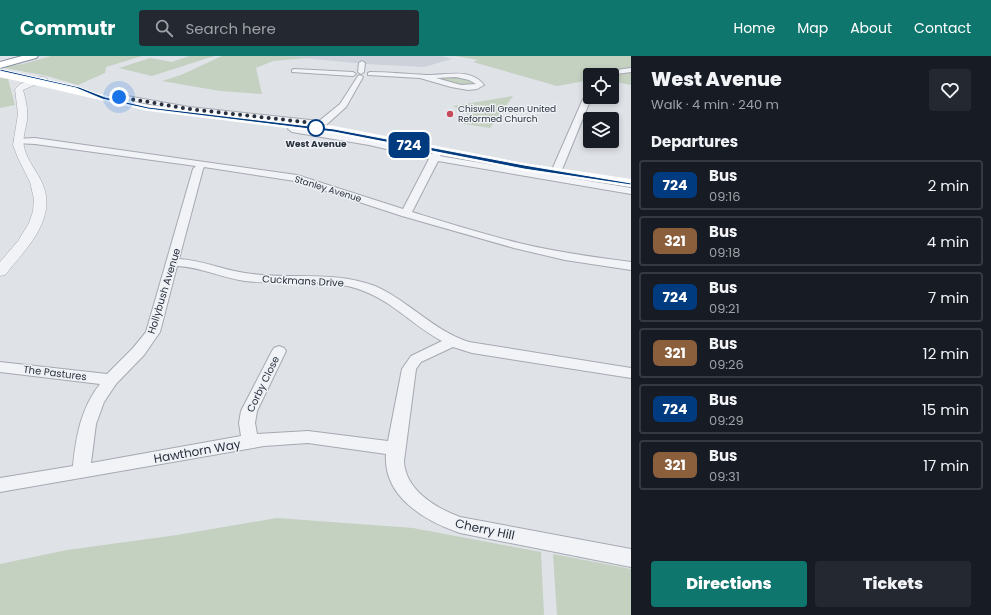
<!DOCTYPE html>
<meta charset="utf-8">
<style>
:root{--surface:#171b24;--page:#242831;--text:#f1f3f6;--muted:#9ea1a6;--line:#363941;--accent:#0f766e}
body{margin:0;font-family:Poppins,sans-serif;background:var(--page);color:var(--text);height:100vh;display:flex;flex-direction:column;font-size:15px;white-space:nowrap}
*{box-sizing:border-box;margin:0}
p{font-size:13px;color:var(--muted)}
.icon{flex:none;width:22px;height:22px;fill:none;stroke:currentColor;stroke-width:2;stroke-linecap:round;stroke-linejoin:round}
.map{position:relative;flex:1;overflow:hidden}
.panel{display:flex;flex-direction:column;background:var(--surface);width:360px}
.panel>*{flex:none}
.badge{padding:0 8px;border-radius:6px;font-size:14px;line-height:26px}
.buttons{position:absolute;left:583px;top:12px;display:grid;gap:8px}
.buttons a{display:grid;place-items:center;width:36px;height:36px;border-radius:4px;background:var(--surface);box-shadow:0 2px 6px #0003;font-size:20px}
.you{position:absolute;width:20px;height:20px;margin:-10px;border:3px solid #fff;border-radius:50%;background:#1a73e8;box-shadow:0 0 0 6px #1a73e833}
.map>.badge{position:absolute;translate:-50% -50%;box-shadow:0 0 0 2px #fff}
h2{padding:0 20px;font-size:15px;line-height:36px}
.round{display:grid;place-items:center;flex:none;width:42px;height:42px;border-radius:4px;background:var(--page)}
.headline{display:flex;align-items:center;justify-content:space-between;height:68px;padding:0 20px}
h1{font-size:19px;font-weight:800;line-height:30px}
.action{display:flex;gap:8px;margin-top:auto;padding:8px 20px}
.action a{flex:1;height:46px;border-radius:4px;background:var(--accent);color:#fff;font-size:16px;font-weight:800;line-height:46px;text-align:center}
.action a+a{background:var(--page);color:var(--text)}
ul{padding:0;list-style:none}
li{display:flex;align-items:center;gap:12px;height:50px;margin:0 8px 6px;padding:0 12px;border:2px solid var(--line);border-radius:4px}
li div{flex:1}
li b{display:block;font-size:15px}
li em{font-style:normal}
li .badge{min-width:44px;font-weight:700;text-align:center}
header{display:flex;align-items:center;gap:24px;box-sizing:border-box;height:56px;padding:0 20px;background:var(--accent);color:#fff}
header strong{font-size:19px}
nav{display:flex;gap:22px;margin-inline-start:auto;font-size:14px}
.search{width:280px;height:36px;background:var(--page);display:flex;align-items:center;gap:10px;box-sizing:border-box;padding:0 14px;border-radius:4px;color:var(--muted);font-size:15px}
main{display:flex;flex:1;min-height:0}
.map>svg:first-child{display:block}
.built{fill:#cdd1d9}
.green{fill:#c4d0c0}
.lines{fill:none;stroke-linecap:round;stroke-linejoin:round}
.minor-casing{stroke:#a5a9b1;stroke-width:2}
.tertiary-casing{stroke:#a5a9b1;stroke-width:1}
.trunk-casing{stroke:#878f9d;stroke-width:2}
.minor{fill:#f1f3f6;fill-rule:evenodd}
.tertiary{fill:#f1f3f6;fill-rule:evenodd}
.secondary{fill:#fff;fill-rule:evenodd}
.trunk{fill:#fff;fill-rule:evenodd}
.line{fill:#003b80;stroke:#fff}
.walk{stroke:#29303d;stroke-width:4;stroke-dasharray:0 7.2}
.poi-dot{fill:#c54b5c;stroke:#eef1f5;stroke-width:1.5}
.stop-dot{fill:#fff;stroke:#003b80;stroke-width:2}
.labels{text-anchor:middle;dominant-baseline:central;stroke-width:3;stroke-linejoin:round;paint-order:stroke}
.far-poi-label{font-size:9px;fill:#29303d;stroke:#eef1f5;text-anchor:start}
.far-stop-label{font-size:9px;font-weight:bold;fill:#29303d;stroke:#eef1f5}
.far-street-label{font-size:9px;fill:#29303d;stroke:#eef1f5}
.street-label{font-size:10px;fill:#29303d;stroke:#eef1f5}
.near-street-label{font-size:12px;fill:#29303d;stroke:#eef1f5}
</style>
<header>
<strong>Commutr</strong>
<div class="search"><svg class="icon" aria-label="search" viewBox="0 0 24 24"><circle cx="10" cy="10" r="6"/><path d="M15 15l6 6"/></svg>Search here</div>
<nav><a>Home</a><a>Map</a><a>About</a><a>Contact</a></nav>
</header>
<main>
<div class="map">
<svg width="631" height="559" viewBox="0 0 631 559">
<rect width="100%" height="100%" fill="#dfe2e7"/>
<path class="built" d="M281,0H441L452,3L424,11L366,8Z"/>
<path class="green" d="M51,0H142L106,11L105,17L78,29L47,20L0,11L23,8Z
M189,0H214L152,20L119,12L150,2L172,6Z
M222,0H281L308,2L273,5L256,12L262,38L220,35L162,25L181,19Z
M456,0H631V29L612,25V19H590V24L557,30L473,6L478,4Z
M433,20L465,21L478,28L460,30L432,21Z
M0,22L8,23L15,49L0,52Z
M513,40L490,72L458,67L472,65L474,62L453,50Z
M277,462L413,472L541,496L544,559H0V508L67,494L177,479Z
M553,498L631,513V559H557Z"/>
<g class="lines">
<g class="minor-casing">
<path id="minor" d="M362,5L365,7L364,16L361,18L358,16L359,7Z
M631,12V16L609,19H592L595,17Z
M294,13L353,16L356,18L353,20L292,16V14Z
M370,16C389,16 407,18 426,19C445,20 470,11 484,29L477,33L468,34L451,31L420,22L368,19V17ZM456,21L469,24L476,28L461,29L436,22Z
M360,19L363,21L346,51L325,70L316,74L312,72L314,69L297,68V72L369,83L432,98L437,93L440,92L444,95L440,100L445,101L631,132V138L438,105L412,156C448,167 483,178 519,187C556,196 593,201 631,206V214L565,204L514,192L402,160L295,125L204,111L203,113L179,203C202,204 223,214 245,217C288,224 333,214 375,230C409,245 434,275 469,286L631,312V322L472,297L453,291L421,306L416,313L404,405C405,434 436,452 460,461L631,493V511L460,477C425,465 383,441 386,398L308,387L264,390L0,436V422L73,410C76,380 81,352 100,328L0,316V306L107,318L133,292L146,276L193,113L196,110L35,88L15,87L14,85L15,83L35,82L297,119L403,153L429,103L369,89L292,76L288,73L292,67L189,55L121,43L109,45L105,43L106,41L121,39L189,51L319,65L340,48L358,20ZM177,210C201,211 222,222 245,225C285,230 328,220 366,236C394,247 415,271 442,285L411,300L402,313L388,385L308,375L257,378L255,367L257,355L286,295L284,292L279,290L274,292L272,295L241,355L239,367L241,380L91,407L96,368L104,346L116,328L144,299L160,276Z
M583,43H589L590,45L561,116L559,118H553L551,116Z"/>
</g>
<g class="tertiary-casing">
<path id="tertiary" d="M41,21H44L48,23L23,34C26,44 28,54 27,64C26,73 22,81 24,91C27,105 38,116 43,129C57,164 25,194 5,219L0,220V206L18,185L29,167L33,155L34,143L30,126L18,102L13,89L18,58L15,33L20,28Z"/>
</g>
<g class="trunk-casing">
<path id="trunk" d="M22,0H38L36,2L0,12V6Z"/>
</g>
<use href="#minor" class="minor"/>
<use href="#tertiary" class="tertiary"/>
<path class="secondary" d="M0,15L148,49L334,70L524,107L631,123V131L524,115L334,78L148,55L0,21Z"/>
<use href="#trunk" class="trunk"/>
</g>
<path class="line" d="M0,13L79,31L105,41L148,51L334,73L524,109L631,127V129L524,113L334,76L148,53L102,43L76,32L0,15Z"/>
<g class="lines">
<path class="walk" d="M119,41L189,53L322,68L316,72"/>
</g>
<circle class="poi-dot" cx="450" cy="58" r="4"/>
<circle class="stop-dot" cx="316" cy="72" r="8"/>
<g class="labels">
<g class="far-poi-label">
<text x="458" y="53">Chiswell Green United<tspan x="458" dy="10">Reformed Church</tspan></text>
</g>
<g class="far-stop-label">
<text x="316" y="88">West Avenue</text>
</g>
<g class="far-street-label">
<text transform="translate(328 133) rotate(17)">Stanley Avenue</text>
</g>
<g class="street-label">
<text transform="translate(303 225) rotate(3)">Cuckmans Drive</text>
<text transform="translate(164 235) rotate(-73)">Hollybush Avenue</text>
<text transform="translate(55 317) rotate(7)">The Pastures</text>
<text transform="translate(263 328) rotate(-64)">Corby Close</text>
</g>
<g class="near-street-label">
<text transform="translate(197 395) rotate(-10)">Hawthorn Way</text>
<text transform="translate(485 473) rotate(12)">Cherry Hill</text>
</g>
</g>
</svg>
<div class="buttons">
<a><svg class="icon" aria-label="locate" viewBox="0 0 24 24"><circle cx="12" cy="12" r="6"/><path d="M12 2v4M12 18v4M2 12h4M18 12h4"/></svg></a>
<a><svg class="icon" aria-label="layers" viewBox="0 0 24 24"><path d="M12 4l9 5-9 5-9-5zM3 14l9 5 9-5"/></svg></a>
</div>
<div class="you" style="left:119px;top:41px"></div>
<b class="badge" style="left:409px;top:89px;background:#003b80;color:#fff">724</b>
</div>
<section class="panel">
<div class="headline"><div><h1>West Avenue</h1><p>Walk · 4 min · 240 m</p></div><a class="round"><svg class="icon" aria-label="heart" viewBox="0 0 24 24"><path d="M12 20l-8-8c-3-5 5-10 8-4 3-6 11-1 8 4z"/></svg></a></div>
<h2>Departures</h2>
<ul>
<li><span class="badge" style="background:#003b80;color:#fff">724</span><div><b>Bus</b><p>09:16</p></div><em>2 min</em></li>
<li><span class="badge" style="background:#8b5e3c;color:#fff">321</span><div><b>Bus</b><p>09:18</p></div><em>4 min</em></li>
<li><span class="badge" style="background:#003b80;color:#fff">724</span><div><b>Bus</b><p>09:21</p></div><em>7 min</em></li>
<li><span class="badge" style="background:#8b5e3c;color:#fff">321</span><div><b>Bus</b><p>09:26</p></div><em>12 min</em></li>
<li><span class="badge" style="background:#003b80;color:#fff">724</span><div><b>Bus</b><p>09:29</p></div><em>15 min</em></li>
<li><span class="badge" style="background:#8b5e3c;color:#fff">321</span><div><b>Bus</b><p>09:31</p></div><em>17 min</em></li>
</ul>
<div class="action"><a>Directions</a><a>Tickets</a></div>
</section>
</main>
